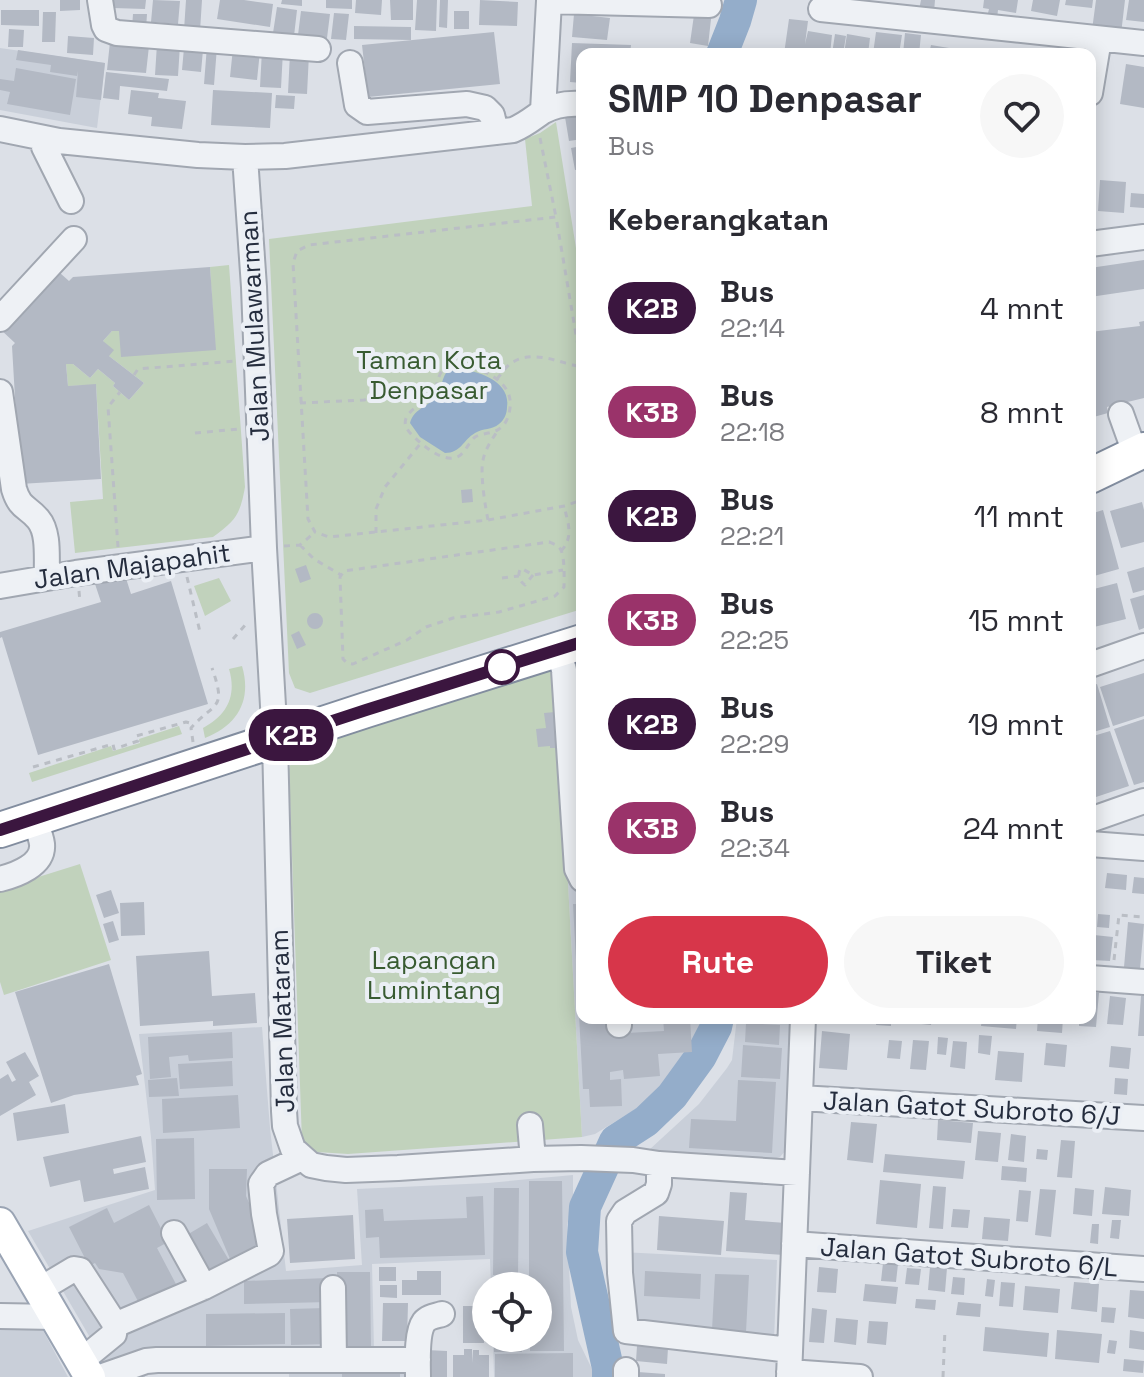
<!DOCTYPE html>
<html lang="id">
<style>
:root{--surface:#fff;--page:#f7f7f7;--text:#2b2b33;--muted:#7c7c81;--accent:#d7364a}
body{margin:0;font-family:"Space Grotesk",sans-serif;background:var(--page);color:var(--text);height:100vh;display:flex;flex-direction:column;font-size:30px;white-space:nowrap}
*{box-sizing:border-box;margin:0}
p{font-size:26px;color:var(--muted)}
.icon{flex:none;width:44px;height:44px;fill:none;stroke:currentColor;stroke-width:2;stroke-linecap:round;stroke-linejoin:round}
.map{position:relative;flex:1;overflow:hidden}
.sheet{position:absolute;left:576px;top:48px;width:520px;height:976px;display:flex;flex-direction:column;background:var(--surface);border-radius:16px;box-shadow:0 4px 20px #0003}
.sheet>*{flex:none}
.badge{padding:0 16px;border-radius:26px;font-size:28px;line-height:52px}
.controls{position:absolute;left:472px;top:1272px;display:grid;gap:16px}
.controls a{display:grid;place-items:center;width:80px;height:80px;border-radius:50%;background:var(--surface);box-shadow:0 4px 20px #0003;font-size:40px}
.map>.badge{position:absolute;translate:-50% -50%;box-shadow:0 0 0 4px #fff}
h2{padding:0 32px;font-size:30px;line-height:72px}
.round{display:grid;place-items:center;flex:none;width:84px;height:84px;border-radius:42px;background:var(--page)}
.summary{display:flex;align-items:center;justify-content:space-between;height:136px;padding:0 32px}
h1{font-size:38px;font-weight:600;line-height:60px}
.cta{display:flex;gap:16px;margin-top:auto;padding:16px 32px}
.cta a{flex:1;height:92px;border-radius:48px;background:var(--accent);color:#fff;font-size:32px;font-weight:600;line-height:92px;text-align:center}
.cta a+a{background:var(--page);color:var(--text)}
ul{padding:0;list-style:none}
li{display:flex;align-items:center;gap:24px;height:104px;padding:0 32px}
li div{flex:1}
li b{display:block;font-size:30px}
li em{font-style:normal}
li .badge{min-width:88px;font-weight:700;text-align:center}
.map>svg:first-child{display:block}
.built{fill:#c9cfd9}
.green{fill:#c1d2bc}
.water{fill:#94adca}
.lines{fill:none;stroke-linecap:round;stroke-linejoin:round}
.river{stroke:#94adca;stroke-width:32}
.building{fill:#b3b9c4}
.minor-casing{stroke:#a1a7b1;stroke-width:28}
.major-casing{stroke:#9aa4b4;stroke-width:34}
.highway-casing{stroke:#828d9f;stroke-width:38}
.path{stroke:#babec5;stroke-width:3;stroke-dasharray:6 6;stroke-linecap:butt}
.minor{stroke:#eef1f5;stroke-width:24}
.major{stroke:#fff;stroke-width:30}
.highway{stroke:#fff;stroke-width:34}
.line-casing{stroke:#fff;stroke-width:18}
.line{stroke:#3b163f;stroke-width:12}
.stop-dot{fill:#fff;stroke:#3b163f;stroke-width:4}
.labels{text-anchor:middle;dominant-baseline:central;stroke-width:8;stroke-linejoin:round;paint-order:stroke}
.street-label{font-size:26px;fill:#252d3e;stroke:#ebeff5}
.park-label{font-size:26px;fill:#385b31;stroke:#ebeff5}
</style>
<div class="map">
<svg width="1144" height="1377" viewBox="0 0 1144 1377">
<rect width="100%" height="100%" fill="#dce0e7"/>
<path class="built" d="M0,48L105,63L97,128L0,110Z
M577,658L582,818V1018H710V1029L691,1063L680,1074L644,1104L595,1134L582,1137L556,667Z
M737,1018H792L786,1150L780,1157L770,1160L649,1150L699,1104L727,1068L732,1060Z
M262,1027L270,1128L286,1271L362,1265L357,1189L488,1183L573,1175V1200L567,1225L571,1307L578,1340L592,1369V1377H494L493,1338H538V1286H491L490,1259L372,1264L374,1349L410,1348L411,1377H289V1371L146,1372L145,1377H113L28,1231L155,1190L151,1137L139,1034Z
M621,1252L777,1260L774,1341L635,1327Z
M0,1319L38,1321L68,1377H0Z"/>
<path class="green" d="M556,122L582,286V609L310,693L295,688L289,673L269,239L532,206L525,139L540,133Z
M229,265L245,487C240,515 236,520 213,537L75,553L70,502L103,499L96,385L68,386L66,364H73L90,378L98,369L115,383L113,386L129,400L144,383L109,356L103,341L112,331H119L215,350L210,267Z
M219,578L231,601L205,616L194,586Z
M242,666C252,700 238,725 205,738L203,728C227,715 237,696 229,669Z
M556,667L582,1137L348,1154L317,1152L302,1142L289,770L292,758L303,747Z
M179,726L182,734L32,782L29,773L111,746L113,751L140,743L139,739Z
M80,864L111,960L4,995L0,982V889Z"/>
<path class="water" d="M457,369C477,370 511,381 507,407C507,414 504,420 499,424C492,430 483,428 475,433C463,440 461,453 445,453L420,437L410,423C414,407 431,407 438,393C442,386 442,379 446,373Z"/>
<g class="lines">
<path class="river" d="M722,54L735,21L741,0
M608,1377V1368L582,1252L585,1207L615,1141L646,1121L672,1096L701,1056L716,1027L718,1018"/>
</g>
<path class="building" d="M60,0H80V10L60,11Z
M114,0H146L145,9L113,8Z
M153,0L180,1L178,24L151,22Z
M186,0H202L200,31L184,30Z
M220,0H244L273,4L270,27L217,19Z
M282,0H302V6L281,4Z
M326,0H352V9L326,8Z
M356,0H382L381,15L355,13Z
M390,0H413V20H391Z
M417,0H437L436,31L415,30Z
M440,0H448L447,28L439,27Z
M480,0L518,2L517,26L479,25Z
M921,0H935L934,12L919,10Z
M984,0H1018L1016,13L998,10L997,18L987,17L989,9L983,8Z
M1033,0H1060L1057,16L1031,11Z
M1066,0H1093L1092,8L1065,5Z
M1096,0H1125L1121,34L1092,30Z
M1129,0H1144V22L1126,20Z
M277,7L297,10L294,36L273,33Z
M695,8L712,10L708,46L690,43Z
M1,10H39V26L1,25Z
M301,11L330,14L327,38L298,35Z
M454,11H469V29H454Z
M43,12H56L55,42H42Z
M334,13L349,14L346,40L331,39Z
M133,14H147L146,29L132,28Z
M574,14L610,18L607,40L572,37Z
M789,19L808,21L805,44L808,31L832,35L830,54H784Z
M354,26L411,27V40L354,39Z
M9,29L24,30L23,47H8Z
M494,32L500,84L368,97L362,45Z
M876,32L902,35L899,54H873Z
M905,33L921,35L919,54H903Z
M835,34L846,36L843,54H832Z
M847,34L870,38L868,54H844Z
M68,36L94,38L93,55L67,53Z
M110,42L149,46L146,73L107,70Z
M572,43L631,45L630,54H582V83L570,82Z
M157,44L180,45L178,76L155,75Z
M931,45L955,49L954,54H929Z
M207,46L217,47L214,85L204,84Z
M184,48L203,50L201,72L182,70Z
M233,48L260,51L257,80L230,77Z
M957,49L983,52V49L1005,51V54H956Z
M18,50L105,63L101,100L76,97L78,71L77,76L50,72L51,65L16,60Z
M262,50L283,51L281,88L260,87Z
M290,53L309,54L307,94L288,93Z
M1126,64L1144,67V108L1120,104Z
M16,68L76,79L70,115L7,104L10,92L0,90V79L14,81Z
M106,72L169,79L167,91L120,86L119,100L103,98Z
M131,90L159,93L158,98L186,101L182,129L151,126L152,117L128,114Z
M213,90L272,93L270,128L211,125Z
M276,95L295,96L294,109L275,108Z
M582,114V139L569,141L565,117Z
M582,146V169L575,170L571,148Z
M1100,180L1126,182L1124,213L1098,211Z
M1131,193L1144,194V208L1130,207Z
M1144,260V289L1090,297V268Z
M51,265L69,281L73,277L210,267L216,350L121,357L119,331H112L103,341L114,350L109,356L144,383L129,400L113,386L115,383L98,369L90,378L73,364H66L68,386L96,384L101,479L20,484L12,346L15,343L0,329Z
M1144,321V398L1107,407L1108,413L1090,418V332L1140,326L1139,322Z
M472,489L473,502L462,503L461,490Z
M1142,502L1144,510V542L1121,548L1110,511Z
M1103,510L1119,569L1094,576L1095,579L1090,581V514Z
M306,565L311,579L300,583L295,569Z
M1144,567V590L1133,593L1127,572Z
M124,572L131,594L171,581L208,704L38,755L2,637L0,638V632L101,602L94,581Z
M1117,583L1126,619L1090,628V590Z
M1144,595V628L1139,630L1130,599Z
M307 621a8 8 0 1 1 16 0a8 8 0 1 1-16 0Z
M299,631L306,645L297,649L291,635Z
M1144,673V716L1113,726L1100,687Z
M1097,684L1110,727L1090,733V686Z
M555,712L557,748H550V746L538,747L536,729L546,728L544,713Z
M1144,719V782L1134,785L1114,729Z
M1110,731L1129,786L1090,799V737Z
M1107,873L1127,875L1126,890L1105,888Z
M1134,877L1144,878V894L1132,893Z
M111,890L119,913L104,918L96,895Z
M144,902L145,935L121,936L120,903Z
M573,904H582V1018H607L608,1034L664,1031L663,1018H690L692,1052L658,1054L660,1076L624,1079L623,1070L610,1072V1080L621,1079L622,1106L590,1107L589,1089H583Z
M1098,914L1110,915L1109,928L1097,927Z
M113,921L119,940L109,943L103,924Z
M1128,922L1144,924L1140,969L1124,967Z
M1094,935L1113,937L1110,961L1092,960Z
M209,951L212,996L255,993L257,1023L213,1026V1021L140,1026L136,956Z
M109,964L142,1074L136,1076L139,1085L74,1095L51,1103L15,992Z
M1090,992L1099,993L1096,1027L1079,1026V1018H1090Z
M1110,996L1126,998L1123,1025L1107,1024Z
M1141,996H1144V1036H1138Z
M750,1018H791L790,1024L750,1022Z
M877,1018H891V1026L876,1025Z
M913,1018H932L931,1025L912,1023Z
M982,1018H1017L1016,1029L981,1026Z
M1038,1018H1063L1062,1033L1037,1031Z
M746,1023L780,1025L779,1045L745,1042Z
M822,1031L850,1034L847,1070L819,1068Z
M232,1032L233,1058L189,1061L188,1055L169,1057L171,1077L150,1079L148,1037Z
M979,1035L992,1036L990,1055L978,1053Z
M938,1037L948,1038L946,1055L937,1054Z
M889,1040L902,1041L900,1059L887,1058Z
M913,1040L929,1041L926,1070L910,1069Z
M953,1041L967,1042L965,1069L950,1067Z
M1046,1043L1067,1045L1065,1067L1044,1065Z
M743,1045L782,1048L780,1079L741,1077Z
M1111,1046L1131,1048L1129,1069L1109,1067Z
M998,1051L1024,1053L1022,1082L995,1080Z
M25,1052L39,1076L29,1082L36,1095L0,1116V1079L8,1074L12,1082L16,1080L6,1062Z
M232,1061L233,1086L180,1089L178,1064Z
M177,1078L179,1096L149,1097L148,1080Z
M1115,1078L1128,1079L1127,1095L1114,1094Z
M738,1080L776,1082L772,1153L689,1148L691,1119L736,1121Z
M238,1095L240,1128L163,1133L162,1099Z
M65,1104L69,1133L17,1141L13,1113Z
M938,1120L973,1123L971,1143L937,1140Z
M851,1122L877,1124L873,1163L847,1160Z
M978,1131L1001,1133L998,1162L975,1160Z
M1011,1134L1026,1136L1024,1162L1008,1160Z
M141,1136L146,1162L113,1169L114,1174L145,1167L149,1189L84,1202L80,1180L50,1187L43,1157Z
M194,1138L195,1199L157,1200L156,1139Z
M1061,1140L1075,1141L1072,1178L1057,1177Z
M1037,1149L1048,1150L1047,1160L1036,1159Z
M885,1154L965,1161L963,1179L883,1172Z
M1002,1166L1027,1168L1026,1182L1001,1180Z
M209,1169H247L246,1196L270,1251L233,1266L209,1209Z
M880,1180L921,1184L917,1228L876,1224Z
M529,1181H562L564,1351H530V1338H538V1286H529Z
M933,1186L946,1187L943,1229L929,1228Z
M1105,1187L1131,1190L1129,1216L1102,1214Z
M494,1188H519L518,1276L493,1275Z
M1075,1188L1094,1190L1092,1216L1073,1214Z
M1040,1189L1056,1190L1051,1237L1035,1235Z
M1019,1190L1031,1191L1028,1222L1016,1221Z
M730,1192L747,1193L745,1220L786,1223L784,1255L726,1251Z
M483,1196L485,1255L380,1258L379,1237L366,1238L365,1210L383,1209L384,1221L467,1218L466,1197Z
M149,1205L168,1242L157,1248L177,1286L140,1305L123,1273L99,1269L95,1263L89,1266L69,1227L107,1208L114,1223Z
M953,1209L970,1210L968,1228L951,1227Z
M353,1215L355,1259L290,1263L287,1219Z
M659,1216L724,1221L721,1255L657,1250Z
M984,1217L1010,1219L1008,1241L982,1239Z
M1112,1220H1121L1119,1239L1110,1238Z
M207,1223L233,1267L206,1283L180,1239Z
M1092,1224H1099L1098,1244L1090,1243Z
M883,1263L898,1264L896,1282L881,1281Z
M379,1267H396V1281H379Z
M819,1267L838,1269L836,1293L817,1292Z
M930,1267L947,1268L945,1292L928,1290Z
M907,1268L921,1269L919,1285L905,1284Z
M417,1271H441V1295H402V1280H417Z
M645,1271L701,1274L700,1299L644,1296Z
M337,1272H370L371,1348H338Z
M715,1274L749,1275L746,1332L712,1330Z
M953,1277L965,1278L964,1295L951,1294Z
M328,1278L329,1302L244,1304V1281Z
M987,1279L995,1280L993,1297L985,1296Z
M494,1281H521V1286H494Z
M1001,1282L1015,1283L1013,1307L999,1306Z
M1074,1282L1099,1284L1097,1312L1071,1309Z
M865,1284L898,1287L896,1304L863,1301Z
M380,1285H397V1298L380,1297Z
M1025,1286L1060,1289L1058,1313L1023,1310Z
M1130,1290L1144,1291V1319L1128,1317Z
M916,1299L936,1300L935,1310L915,1308Z
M958,1302L981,1304L980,1317L956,1315Z
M383,1303H408L407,1341H382Z
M463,1306H485L484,1343H463Z
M1102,1307L1116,1308L1114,1323L1101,1322Z
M326,1308L327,1344L291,1345L290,1309Z
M812,1308L827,1310L824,1343L809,1342Z
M285,1313V1344L206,1346V1314Z
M836,1318L858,1320L856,1345L834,1342Z
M869,1321L888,1322L886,1345L867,1343Z
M985,1327L1049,1333L1047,1357L983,1351Z
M1057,1330L1102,1334L1099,1363L1055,1359Z
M1130,1330L1144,1332V1350L1129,1348Z
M494,1338H522V1352H494Z
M1109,1340L1117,1341L1115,1354L1107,1353Z
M637,1346L668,1348L667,1364L636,1361Z
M464,1349H472V1363L473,1350H479V1355H489V1377H453V1355H464Z
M426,1350L447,1351V1377H426Z
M573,1353V1377H495V1354Z
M1124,1359L1144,1361L1143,1373L1123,1371Z
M400,1370V1377H342V1371Z
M638,1372L665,1374V1377H638Z"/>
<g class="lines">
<g class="minor-casing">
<path id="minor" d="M100,0L104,25L106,29L117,33L318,49
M821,9L1144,43
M350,63L357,105L367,112L467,104L485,108L492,115L496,132
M1090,93L1099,39
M543,111L549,1L709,5
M0,129L59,141L198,155L245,157L285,156L513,130C525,125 532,119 542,112C554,105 569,103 582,104
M43,138L44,147L71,201
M245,157L254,287L264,548L275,741L284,1111L285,1126L293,1149L311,1165L326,1168L346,1170L398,1168L533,1159L581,1158L633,1160L659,1164L797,1173
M1090,244L1144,237
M0,319L74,239
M0,392L14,489C20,509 27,506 38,519C50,533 46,560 47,578
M1121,414L1135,453
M0,586L76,573L264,548
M558,649L564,670L577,869L582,879
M1090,665L1144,646
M1090,820L1144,801
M1090,844L1144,848
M0,879C16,875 44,865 42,844C41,836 37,827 34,819
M1090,978L1144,982
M619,1018V1025
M800,1098L1144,1118
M530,1125L533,1159
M659,1164V1184L656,1193L625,1212L619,1221L620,1273L626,1331L790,1350
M174,1233L204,1287
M794,1244L1144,1269
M333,1288L334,1360
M39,1290L74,1269L80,1270L113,1321L115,1327L114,1334L81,1361
M0,1316L55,1317
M113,1321L122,1322L204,1287L269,1254L271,1251L264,1214L261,1184L268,1174L302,1158
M789,1372L860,1377
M100,1377L146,1361L157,1360H418
M418,1377C418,1364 416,1333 424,1322C428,1317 436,1316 442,1314
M626,1377V1370
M789,1377L803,1018"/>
</g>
<g class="major-casing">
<path id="major" d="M0,1223L90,1377"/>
</g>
<g class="highway-casing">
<path id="highway" d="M1090,476L1144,450
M0,830L366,710L582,642"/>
</g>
<path class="path" d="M540,138L556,217
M460,364C481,368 514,381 510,408C509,416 506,425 499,429C492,434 482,433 475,437C469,442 466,451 459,456C444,465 421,444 411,434C394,416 419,407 429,397C444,382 431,367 460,364Z
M582,370L556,217L309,245L297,251L293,263L308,519L315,532L329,537L488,520L564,506L582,500
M134,375L138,369L235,361
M497,379C501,374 505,368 510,364C532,348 559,363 582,367
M300,403L364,400L395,394L426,392L430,397
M195,433L239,429
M488,520C485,505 480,474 483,460C485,449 493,438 498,430
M376,533V509L385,487L421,443
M549,542C554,544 558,545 561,550C565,560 564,577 564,587L555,596L499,612L453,618L426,627L407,640L353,664L347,663L343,659L340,577L344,571Z
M300,545L314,559L341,575
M284,546L300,545L315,532
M118,547L108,407L120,392
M561,551C574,537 568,523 564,506
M533,575L525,585C519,581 517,574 521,568L533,575L563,570
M187,577L200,632
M502,578L519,576
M79,591L80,602
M233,639L246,624
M193,742L191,728C215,701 227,711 212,668
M33,767L113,744L114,749L138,741L136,736L186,722L194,724
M1114,960L1119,915L1144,917
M943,1377L945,1329"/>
<use href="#minor" class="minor"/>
<use href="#major" class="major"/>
<use href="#highway" class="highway"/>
</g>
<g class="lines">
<g class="line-casing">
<path id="line" d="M0,830L366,710L582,642"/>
</g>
<use href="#line" class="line"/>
</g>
<circle class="stop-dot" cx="502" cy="667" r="16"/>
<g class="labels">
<g class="street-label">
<text transform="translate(254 326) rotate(-93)">Jalan Mulawarman</text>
<text transform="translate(132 566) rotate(-8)">Jalan Majapahit</text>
<text transform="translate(282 1021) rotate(-92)">Jalan Mataram</text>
<text transform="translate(972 1108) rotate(3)">Jalan Gatot Subroto 6/J</text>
<text transform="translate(969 1257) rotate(4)">Jalan Gatot Subroto 6/L</text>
</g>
<g class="park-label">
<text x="429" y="360">Taman Kota<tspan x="429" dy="30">Denpasar</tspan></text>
<text x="434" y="960">Lapangan<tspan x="434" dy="30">Lumintang</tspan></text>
</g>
</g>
</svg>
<div class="controls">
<a><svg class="icon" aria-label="locate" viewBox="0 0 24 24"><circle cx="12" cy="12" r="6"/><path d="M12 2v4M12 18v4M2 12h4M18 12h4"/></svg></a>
</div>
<b class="badge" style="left:291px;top:735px;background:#3b163f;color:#fff">K2B</b>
<section class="sheet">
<div class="summary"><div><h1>SMP 10 Denpasar</h1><p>Bus</p></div><a class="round"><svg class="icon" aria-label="heart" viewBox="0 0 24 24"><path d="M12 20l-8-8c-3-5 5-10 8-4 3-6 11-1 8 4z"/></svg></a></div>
<h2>Keberangkatan</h2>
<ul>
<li><span class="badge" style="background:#3b163f;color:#fff">K2B</span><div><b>Bus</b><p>22:14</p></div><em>4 mnt</em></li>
<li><span class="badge" style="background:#9a336a;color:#fff">K3B</span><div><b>Bus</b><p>22:18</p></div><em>8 mnt</em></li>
<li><span class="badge" style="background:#3b163f;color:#fff">K2B</span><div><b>Bus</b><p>22:21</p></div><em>11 mnt</em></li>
<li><span class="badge" style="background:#9a336a;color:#fff">K3B</span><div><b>Bus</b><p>22:25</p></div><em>15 mnt</em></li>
<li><span class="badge" style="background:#3b163f;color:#fff">K2B</span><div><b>Bus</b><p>22:29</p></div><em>19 mnt</em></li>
<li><span class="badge" style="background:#9a336a;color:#fff">K3B</span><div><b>Bus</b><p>22:34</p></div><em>24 mnt</em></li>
</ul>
<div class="cta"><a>Rute</a><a>Tiket</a></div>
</section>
</div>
